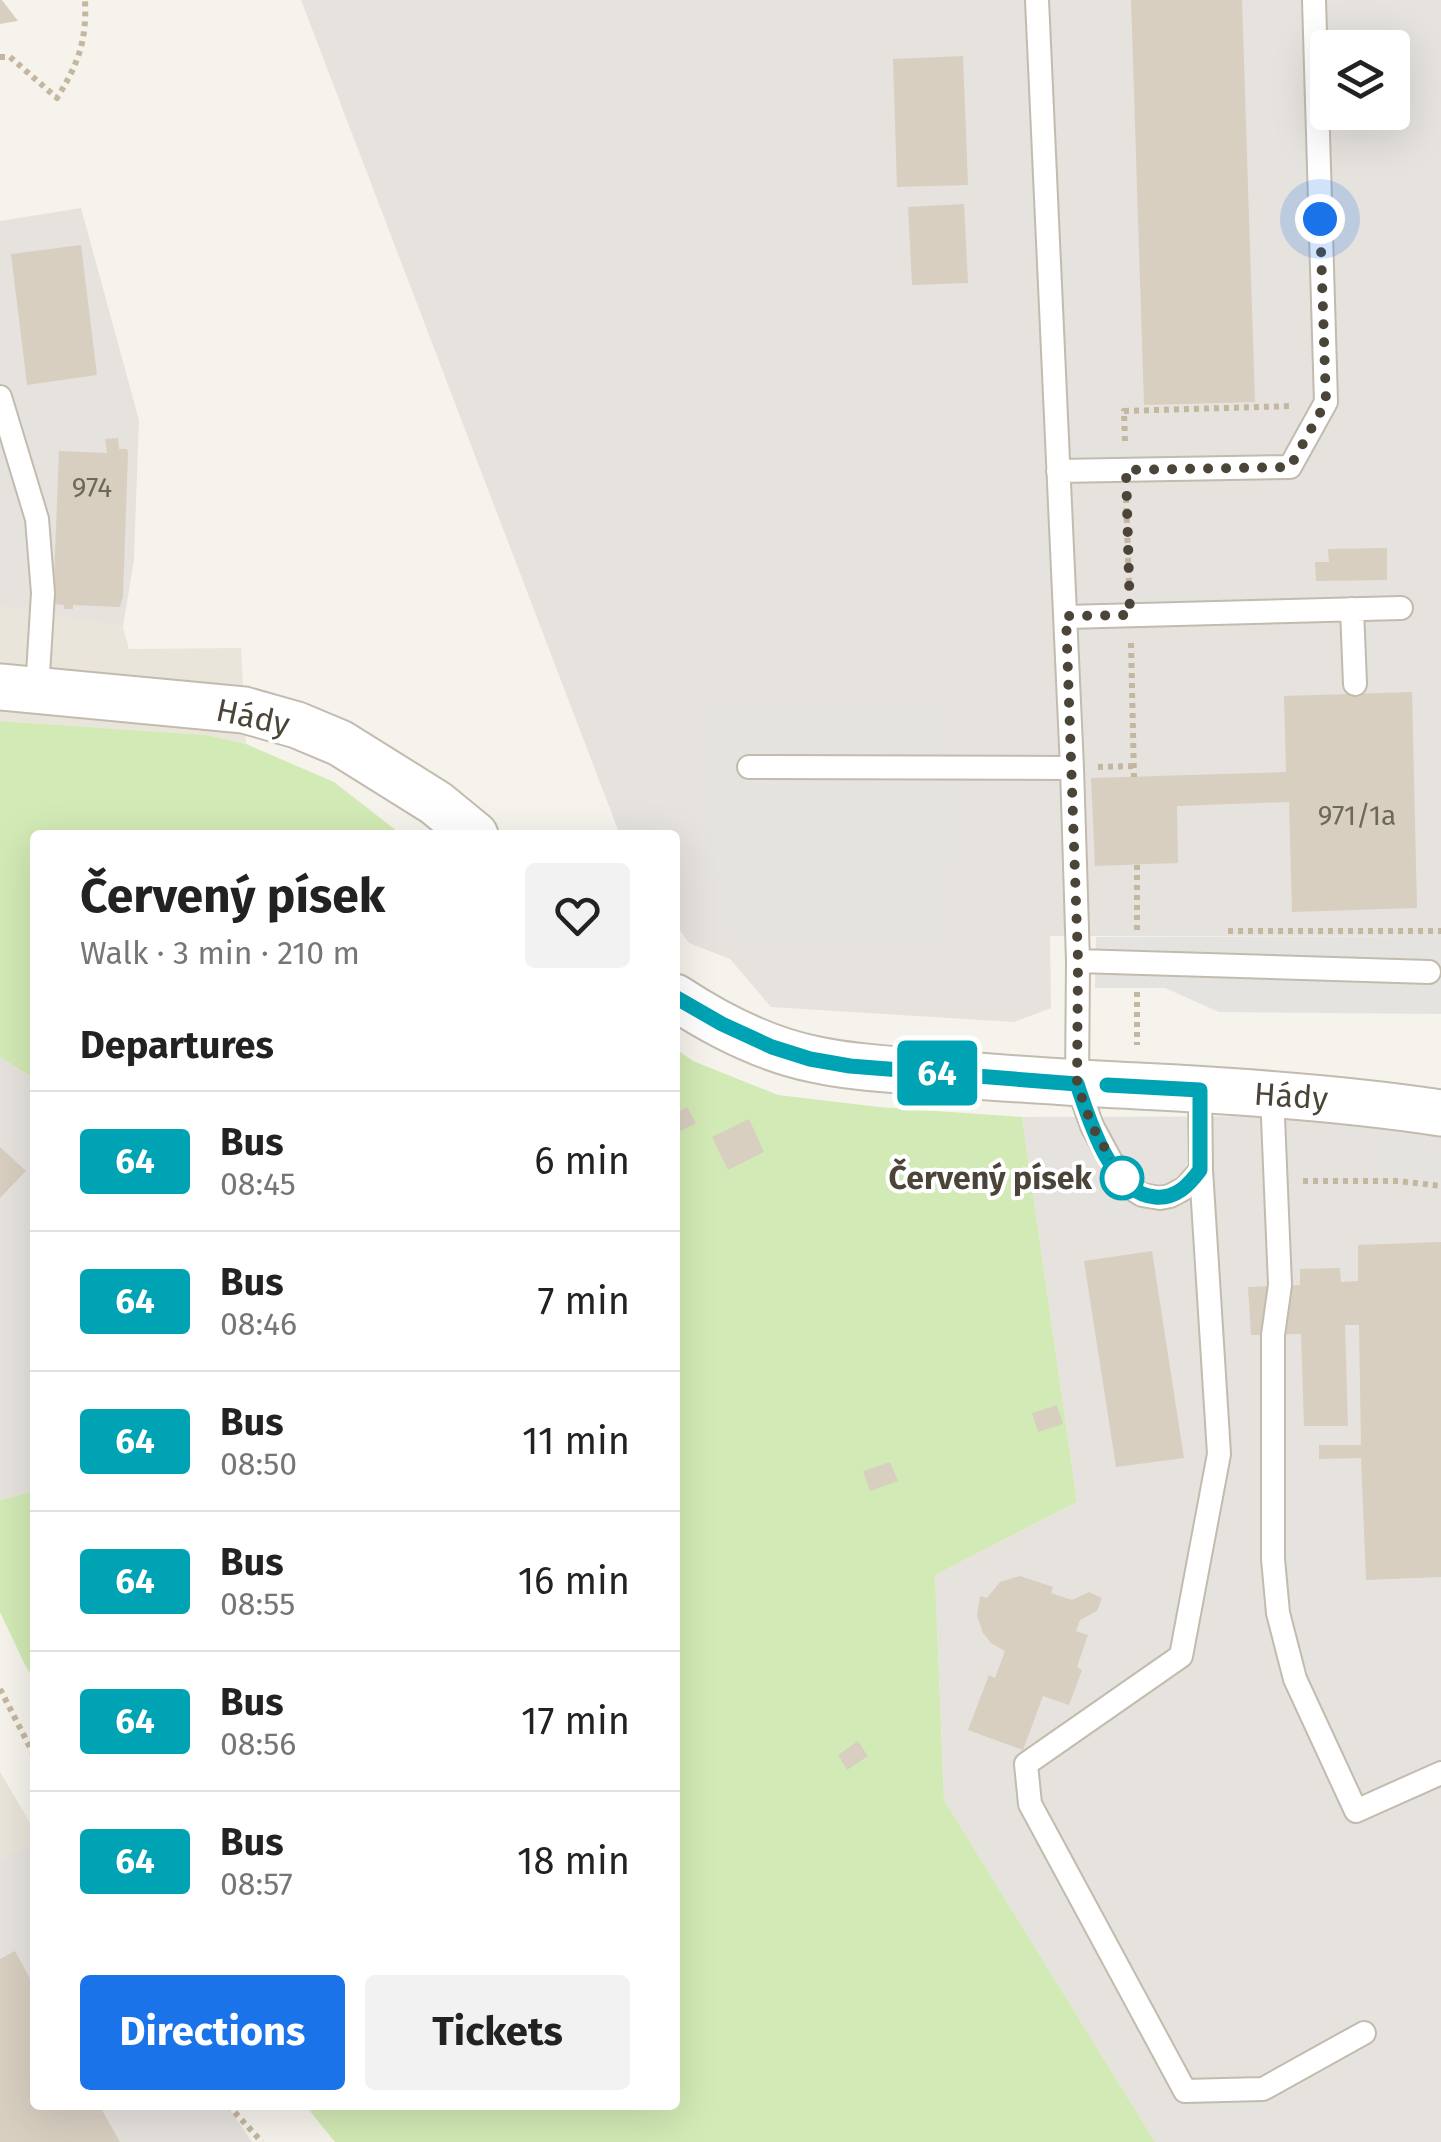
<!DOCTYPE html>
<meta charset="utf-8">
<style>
:root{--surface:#fff;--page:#f2f2f2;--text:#222;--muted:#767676;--line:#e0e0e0;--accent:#1a73e8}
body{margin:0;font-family:"Fira Sans",sans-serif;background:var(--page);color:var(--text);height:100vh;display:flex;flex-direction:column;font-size:38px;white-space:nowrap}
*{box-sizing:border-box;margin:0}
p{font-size:32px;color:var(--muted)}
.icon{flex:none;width:55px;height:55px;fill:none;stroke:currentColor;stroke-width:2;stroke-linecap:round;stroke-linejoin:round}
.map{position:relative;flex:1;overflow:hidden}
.panel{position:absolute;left:30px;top:830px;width:650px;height:1280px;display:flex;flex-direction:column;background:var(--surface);border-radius:10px;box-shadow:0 10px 40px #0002}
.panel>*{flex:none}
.badge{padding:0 20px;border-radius:8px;font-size:35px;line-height:65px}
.fabs{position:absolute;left:1310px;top:30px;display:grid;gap:20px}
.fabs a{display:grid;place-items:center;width:100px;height:100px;border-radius:10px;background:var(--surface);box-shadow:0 10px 40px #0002;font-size:50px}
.you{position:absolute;width:50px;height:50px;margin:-25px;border:8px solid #fff;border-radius:50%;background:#1a73e8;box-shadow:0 0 0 15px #1a73e833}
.map>.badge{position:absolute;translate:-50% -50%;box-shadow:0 0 0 5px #fff}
h2{padding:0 50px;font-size:38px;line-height:90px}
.round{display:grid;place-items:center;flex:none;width:105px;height:105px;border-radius:10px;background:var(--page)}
.summary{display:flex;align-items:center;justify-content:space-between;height:170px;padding:0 50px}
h1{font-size:48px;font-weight:700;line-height:75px}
.primary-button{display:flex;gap:20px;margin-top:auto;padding:20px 50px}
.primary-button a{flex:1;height:115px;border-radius:10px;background:var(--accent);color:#fff;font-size:40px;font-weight:700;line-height:115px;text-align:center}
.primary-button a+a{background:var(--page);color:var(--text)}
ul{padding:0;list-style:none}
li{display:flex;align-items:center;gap:30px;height:140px;padding:0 50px;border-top:2px solid var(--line)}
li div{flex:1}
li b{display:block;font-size:38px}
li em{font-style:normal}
li .badge{min-width:110px;font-weight:700;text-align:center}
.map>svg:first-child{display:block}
.residential{fill:#eae5da}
.industrial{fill:#e6e2dd;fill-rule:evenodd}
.green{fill:#d2eab5}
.parking{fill:#e5e3e0}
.building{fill:#d8cfc1}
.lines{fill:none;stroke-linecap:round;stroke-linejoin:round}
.service-casing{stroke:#c2bbae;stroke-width:26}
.minor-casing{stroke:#c2bbae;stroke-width:49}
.path{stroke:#c4b79f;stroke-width:6;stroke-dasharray:5 5;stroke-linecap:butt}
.service{stroke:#fff;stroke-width:22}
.minor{stroke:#fff;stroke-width:45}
.line-casing{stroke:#fff;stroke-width:22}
.line{stroke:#00a3b4;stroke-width:15}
.walk{stroke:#4b4439;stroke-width:10;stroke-dasharray:0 18}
.stop-dot{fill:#fff;stroke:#00a3b4;stroke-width:5}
.labels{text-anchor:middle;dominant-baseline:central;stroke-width:8;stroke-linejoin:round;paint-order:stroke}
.number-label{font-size:28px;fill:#6e675b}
.street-label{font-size:32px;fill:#4b4439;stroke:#fff}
.stop-label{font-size:32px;font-weight:bold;fill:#4b4439;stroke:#fff;text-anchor:end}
</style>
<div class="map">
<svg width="1441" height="2142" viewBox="0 0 1441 2142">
<rect width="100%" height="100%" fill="#f6f3ec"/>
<path class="residential" d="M0,604L123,627L129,649L241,648L246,744L206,735L0,721Z
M0,1772L35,1831V1843L0,1859Z"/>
<path class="industrial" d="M301,0H1441V936H1050L1051,1008L1014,1022L771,1007L730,959L689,943L675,924V835H620ZM1328,48H1392V112H1328Z
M81,208L139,420L134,559L123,627L0,605V221Z
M0,1057L35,1079V1491L0,1500Z
M1346,1116L1441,1129V2142H1155L944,1800L935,1575L1077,1502L1022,1117Z
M35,1843V2105H227L252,2142H0V1859Z"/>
<path class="green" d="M0,721L206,735L246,744L334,782L402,835H35V1079L0,1057Z
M675,1048L693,1061L778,1095L879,1107L1022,1117L1077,1502L935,1575L944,1800L1155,2142H335L305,2105H675Z
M35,1491V1680L26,1667L0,1612V1500Z"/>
<path class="parking" d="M946,703L949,833L942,938L759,941L730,932L717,873L708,709Z
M1441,936V1014L1219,1012L1165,988H1095L1096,937Z
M1380,1141L1441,1150V1183L1397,1177Z"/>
<path class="building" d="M0,0H2L18,21L0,24Z
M1131,0H1242L1255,402L1144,405Z
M963,56L968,185L897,187L893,59Z
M964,204L968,283L912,285L908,207Z
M81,245L97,375L27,385L11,254Z
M118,438L119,449H127L128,453L123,596L120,607L73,605V609H64V605L53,604L59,451L107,453L105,439Z
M1387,548V580L1316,581L1315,562H1329L1328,549Z
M1412,692L1417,908L1292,912L1289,802L1177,806L1178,863L1095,866L1091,778L1286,772L1284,696Z
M687,1107L696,1123L675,1134V1114Z
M749,1119L764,1152L728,1170L712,1137Z
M0,1147L26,1171L0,1198Z
M1441,1242V1577L1366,1580L1361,1458L1319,1459V1445H1361L1359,1325H1345L1348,1426H1304L1301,1334L1251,1335L1248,1287L1300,1285V1269L1340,1268L1341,1282L1358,1281V1245Z
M1152,1251L1184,1458L1116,1467L1084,1261Z
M1057,1405L1063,1424L1038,1432L1032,1413Z
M890,1462L898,1481L870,1491L863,1471Z
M1020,1576L1053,1587L1051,1593L1072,1600L1089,1592L1102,1598L1097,1611L1080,1620L1076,1631L1088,1635L1077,1667L1082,1670L1069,1705L1043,1696L1023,1750L968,1730L989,1675L995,1678L1005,1651L991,1643L983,1633L977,1616L980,1596L987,1598L1000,1582Z
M858,1741L868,1756L847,1770L838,1755Z
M15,1951L35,1988V2105H99L120,2142H0V1959Z"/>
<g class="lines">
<g class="service-casing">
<path id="service" d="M1037,0L1072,768L1078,961L1077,1084L1092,1126L1117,1172L1129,1187L1142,1195L1160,1198L1170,1196L1185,1188L1201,1170
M0,397L37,519L43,593L37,690
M1058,471L1290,467L1326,402L1314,0
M1352,609L1355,684
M1066,617L1401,608
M749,767L1072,768
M1078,961L1429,972
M1200,1090L1201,1170L1219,1454L1181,1656L1026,1764L1030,1804L1185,2091L1263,2089L1364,2033
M1272,1094L1280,1285L1273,1335V1559L1278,1613L1295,1679L1356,1811L1441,1773"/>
</g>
<g class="minor-casing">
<path id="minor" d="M0,687L244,710L297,725L340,743L436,803L475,835
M675,997C716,1024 765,1049 813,1059C853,1068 893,1069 934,1073C1002,1078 1070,1083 1138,1086C1240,1091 1341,1098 1441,1113"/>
</g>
<path class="path" d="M0,57H10L57,98C78,64 87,41 85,0
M1125,441L1124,411L1292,406
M1126,498L1129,585
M1131,643L1134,777
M1098,767L1134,766
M1137,865V935
M1228,931H1441
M1137,992V1045
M1303,1181H1398L1441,1186
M0,1689L35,1757
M228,2105L262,2142"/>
<use href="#service" class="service"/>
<use href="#minor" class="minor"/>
</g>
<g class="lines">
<g class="line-casing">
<path id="line" d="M675,997L722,1024L772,1047L810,1059L850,1066L1077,1084C1089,1119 1111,1194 1155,1197C1176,1199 1189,1185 1200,1170V1090L1107,1085"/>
</g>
<use href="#line" class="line"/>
<path class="walk" d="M1122,1178L1092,1126L1077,1084L1078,960L1066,616L1130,615L1126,470L1290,467L1326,402L1320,219"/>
</g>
<circle class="stop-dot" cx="1122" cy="1178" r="20"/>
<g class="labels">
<g class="number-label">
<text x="92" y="487">974</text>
<text x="1357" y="815">971/1a</text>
</g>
<g class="street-label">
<text transform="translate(253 717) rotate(12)">Hády</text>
<text transform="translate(1291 1096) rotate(4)">Hády</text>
</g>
<g class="stop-label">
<text x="1092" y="1178">Červený písek</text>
</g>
</g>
</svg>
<div class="fabs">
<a><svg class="icon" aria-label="layers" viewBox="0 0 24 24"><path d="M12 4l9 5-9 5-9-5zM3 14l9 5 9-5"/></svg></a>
</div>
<div class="you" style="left:1320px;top:219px"></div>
<b class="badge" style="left:937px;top:1073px;background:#00a3b4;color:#fff">64</b>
<section class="panel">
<div class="summary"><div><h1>Červený písek</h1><p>Walk · 3 min · 210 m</p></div><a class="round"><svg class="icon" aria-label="heart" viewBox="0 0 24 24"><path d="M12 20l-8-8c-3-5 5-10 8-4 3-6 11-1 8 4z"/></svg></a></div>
<h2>Departures</h2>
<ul>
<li><span class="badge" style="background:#00a3b4;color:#fff">64</span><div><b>Bus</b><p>08:45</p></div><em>6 min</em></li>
<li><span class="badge" style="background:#00a3b4;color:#fff">64</span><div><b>Bus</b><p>08:46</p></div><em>7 min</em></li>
<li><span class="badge" style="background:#00a3b4;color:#fff">64</span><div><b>Bus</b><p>08:50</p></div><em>11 min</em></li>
<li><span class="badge" style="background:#00a3b4;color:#fff">64</span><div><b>Bus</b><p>08:55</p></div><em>16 min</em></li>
<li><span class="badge" style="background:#00a3b4;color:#fff">64</span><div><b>Bus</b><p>08:56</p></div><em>17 min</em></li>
<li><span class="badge" style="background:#00a3b4;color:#fff">64</span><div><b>Bus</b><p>08:57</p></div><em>18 min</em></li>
</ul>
<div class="primary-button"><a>Directions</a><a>Tickets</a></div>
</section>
</div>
